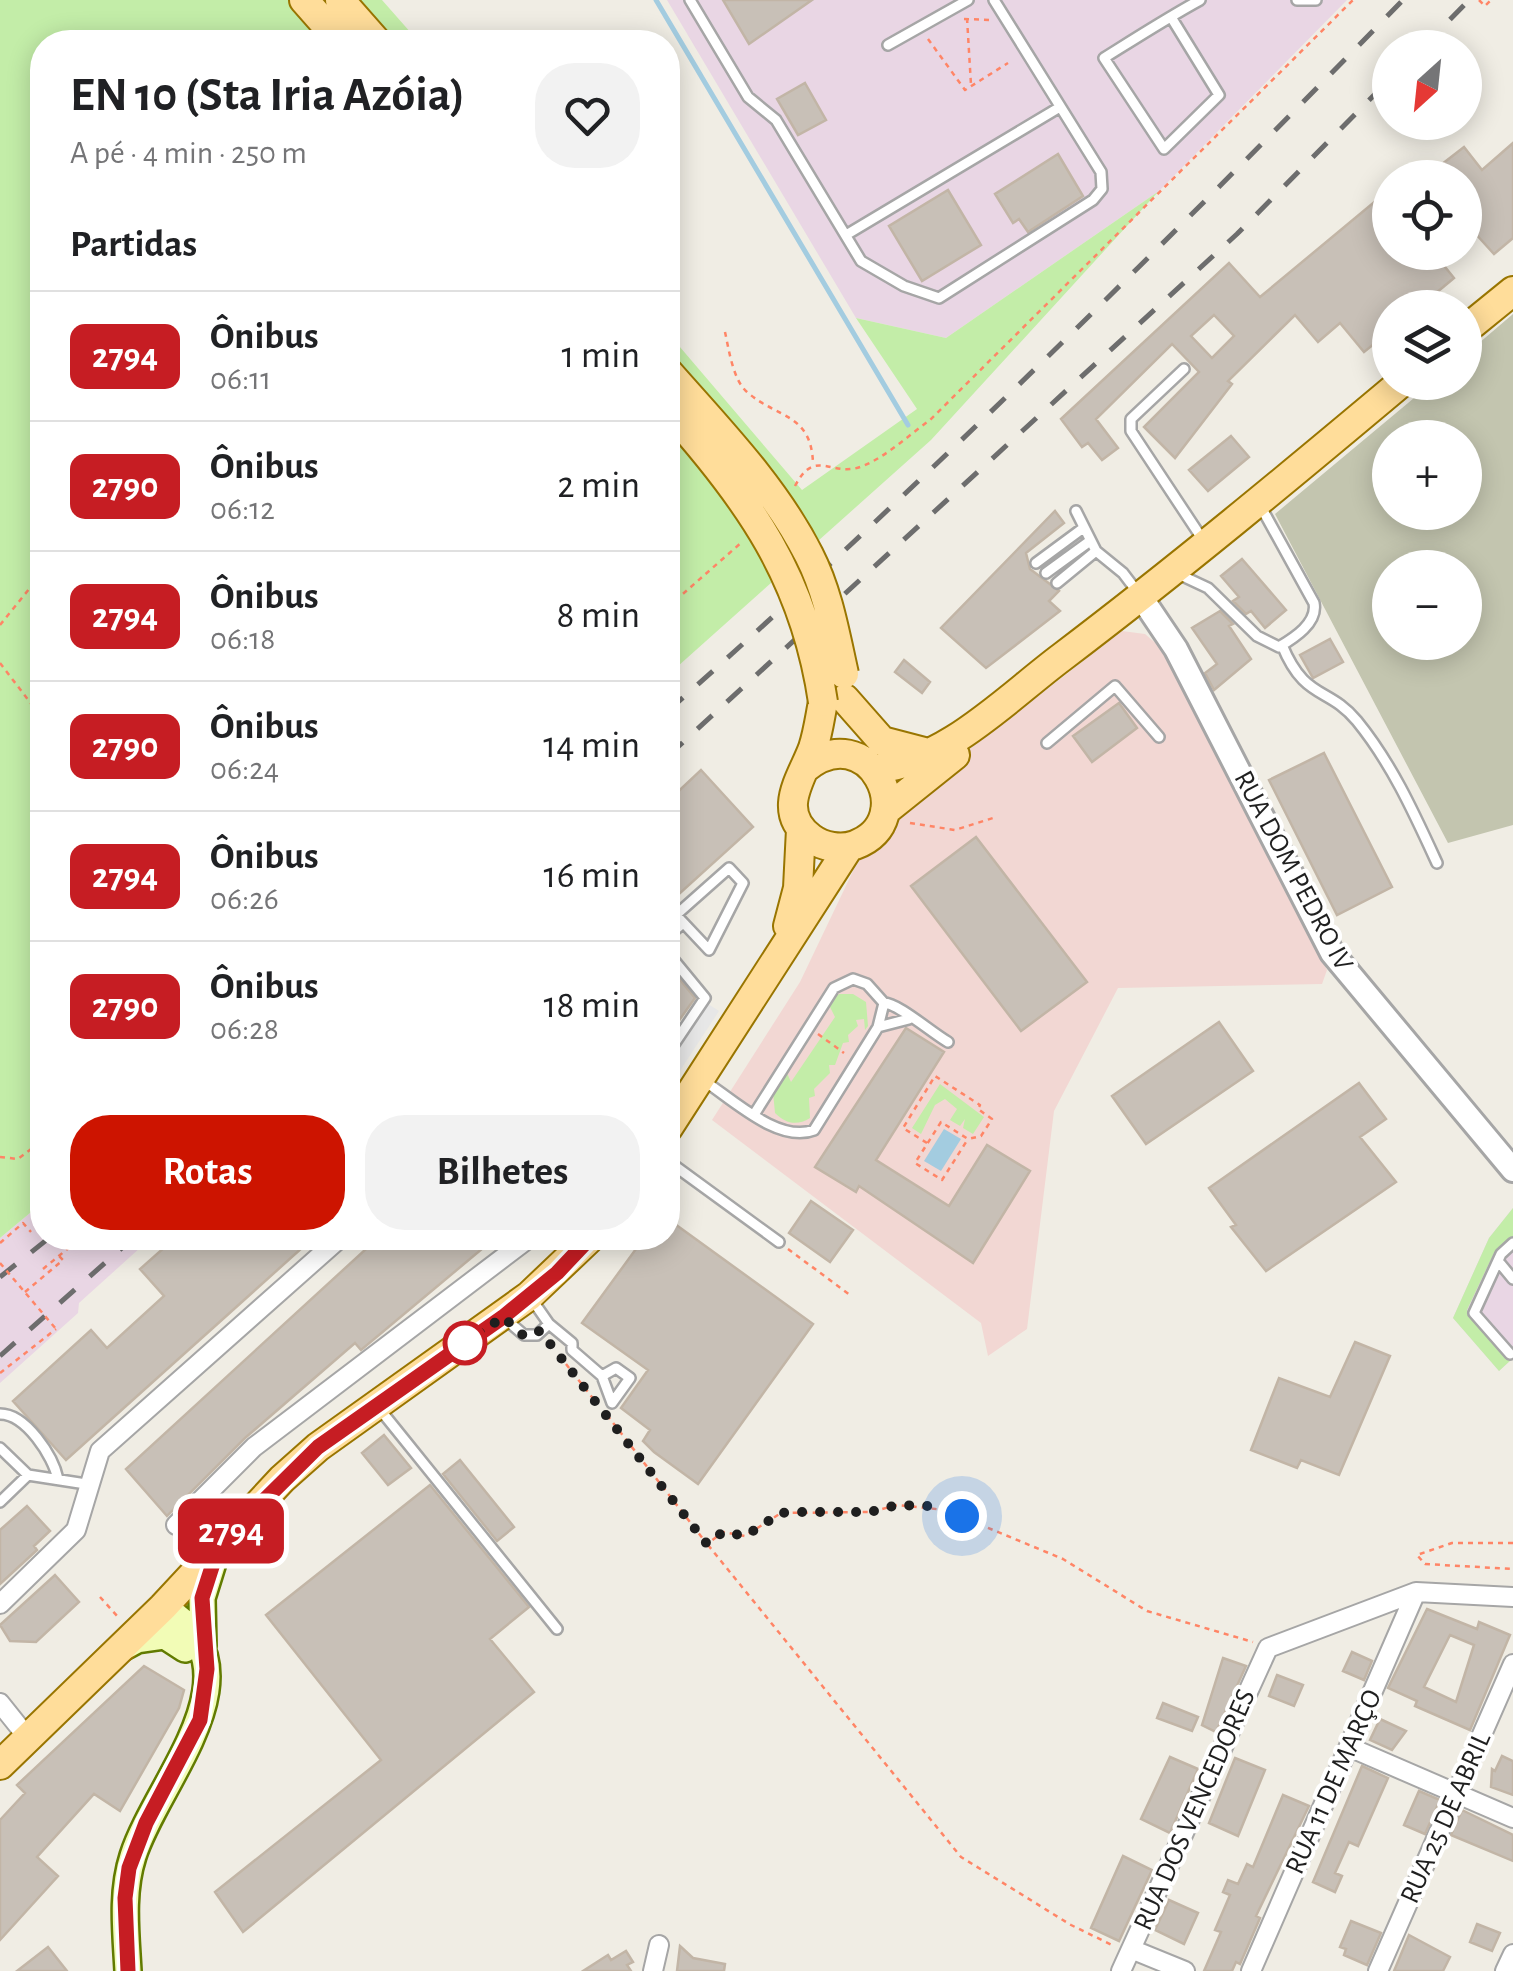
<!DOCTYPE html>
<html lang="pt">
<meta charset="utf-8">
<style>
:root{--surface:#fff;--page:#f2f2f2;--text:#202124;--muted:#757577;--line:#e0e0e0;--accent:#cd1400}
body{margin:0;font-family:"Alegreya Sans",sans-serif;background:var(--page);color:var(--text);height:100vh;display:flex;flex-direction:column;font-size:38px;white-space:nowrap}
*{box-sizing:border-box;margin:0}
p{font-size:32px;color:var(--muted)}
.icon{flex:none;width:55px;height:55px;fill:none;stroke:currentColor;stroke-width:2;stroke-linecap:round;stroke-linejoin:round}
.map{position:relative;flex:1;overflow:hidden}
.details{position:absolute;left:30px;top:30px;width:650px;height:1220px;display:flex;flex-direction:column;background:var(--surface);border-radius:40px;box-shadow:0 5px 25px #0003}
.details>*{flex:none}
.badge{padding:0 20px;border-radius:15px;font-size:35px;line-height:65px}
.needle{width:65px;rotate:207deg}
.tools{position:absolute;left:1372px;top:30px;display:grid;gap:20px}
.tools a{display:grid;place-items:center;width:110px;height:110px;border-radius:50%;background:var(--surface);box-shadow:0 5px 25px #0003;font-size:50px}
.you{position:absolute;width:50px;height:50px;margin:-25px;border:8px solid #fff;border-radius:50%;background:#1a73e8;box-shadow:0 0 0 15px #1a73e833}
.map>.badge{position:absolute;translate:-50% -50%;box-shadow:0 0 0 5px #fff}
h2{padding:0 40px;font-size:38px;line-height:90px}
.round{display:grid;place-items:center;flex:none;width:105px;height:105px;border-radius:40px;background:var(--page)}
.head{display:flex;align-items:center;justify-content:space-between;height:170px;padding:0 40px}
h1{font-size:48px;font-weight:600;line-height:75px}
.action{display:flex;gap:20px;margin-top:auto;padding:20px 40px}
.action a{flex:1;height:115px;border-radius:40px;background:var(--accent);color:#fff;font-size:40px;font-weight:600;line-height:115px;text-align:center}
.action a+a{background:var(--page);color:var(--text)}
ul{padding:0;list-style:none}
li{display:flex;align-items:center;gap:30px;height:130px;padding:0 40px;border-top:2px solid var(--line)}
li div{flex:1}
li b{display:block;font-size:38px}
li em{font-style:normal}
li .badge{min-width:110px;font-weight:700;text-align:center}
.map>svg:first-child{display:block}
.commercial{fill:#f2d7d3}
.industrial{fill:#e9d6e4}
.construction{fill:#c3c5af;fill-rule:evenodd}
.grass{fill:#c3eda8}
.parking{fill:#e7e7e7}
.water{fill:#a3cce0}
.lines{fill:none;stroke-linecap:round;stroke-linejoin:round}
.stream{stroke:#a3cce0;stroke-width:5}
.building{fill:#c8c0b7;stroke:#c2b5a6;stroke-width:2.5;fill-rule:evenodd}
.service-casing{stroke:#a6a6a6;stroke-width:14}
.minor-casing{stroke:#a6a6a6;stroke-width:22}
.tertiary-casing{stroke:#a6a6a6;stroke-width:28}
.secondary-casing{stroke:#627b00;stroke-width:30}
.primary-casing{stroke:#997500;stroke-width:32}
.path{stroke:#ff8566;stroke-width:2.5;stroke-dasharray:5 5;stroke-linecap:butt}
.service{stroke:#fff;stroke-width:9}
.minor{stroke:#fff;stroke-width:18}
.tertiary{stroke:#fff;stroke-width:22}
.secondary{stroke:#f2fcb6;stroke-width:25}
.primary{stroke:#ffdd9a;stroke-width:28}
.rail{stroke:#6d6d6d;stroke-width:5;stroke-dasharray:20 20;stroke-linecap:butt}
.primary-bridge-casing{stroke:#997500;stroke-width:32;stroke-linecap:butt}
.path-bridge{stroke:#ff8566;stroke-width:2.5;stroke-dasharray:5 5;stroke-linecap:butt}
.primary-bridge{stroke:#ffdd9a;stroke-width:28}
.line-casing{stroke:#fff;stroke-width:22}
.line{stroke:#c61d23;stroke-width:15}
.walk{stroke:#1f1f1f;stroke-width:10;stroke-dasharray:0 18}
.stop-dot{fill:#fff;stroke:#c61d23;stroke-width:5}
.labels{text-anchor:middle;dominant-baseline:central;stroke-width:8;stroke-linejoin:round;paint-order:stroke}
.street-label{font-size:28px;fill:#1f1f1f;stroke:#fff}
</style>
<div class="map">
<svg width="1513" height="1971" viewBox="0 0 1513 1971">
<rect width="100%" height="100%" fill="#f0ede4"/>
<path class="commercial" d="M1122,631L1145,634L1167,653L1327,970L1322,984L1118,988L1054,1111L1027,1329L988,1356L981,1323L712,1120L800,982L854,869L879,832L940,772Z"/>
<path class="industrial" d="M667,0H1347L1159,191L946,338L856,318Z
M42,1203V1238H151L79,1303L78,1313L0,1383V1238Z
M1513,1208V1358L1499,1371L1453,1318L1489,1238Z"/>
<path class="construction" d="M1513,314V825L1448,843L1275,514L1432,383L1465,382V355ZM1390,438H1465V512H1390ZM1390,568H1465V642H1390Z"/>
<path class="grass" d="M0,0H382L419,42H42V1203L0,1238Z
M1159,191L931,440L668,675V333L802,490L917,409L856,318L946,338Z
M839,994H853L866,1002L868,1026L865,1030L864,1019L856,1020L858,1026L848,1035L849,1042L843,1043L835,1065H829L830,1073L814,1089L815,1096L809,1098L810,1118C797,1126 786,1124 775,1113L773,1092L786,1071L791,1082L835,1017L828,1003Z
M940,1084L984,1117L973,1134L963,1128L965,1119L960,1126L950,1120L957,1109L945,1099L935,1105L921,1134L912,1128Z
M1513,1208V1236L1494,1253L1467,1310L1511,1360L1499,1371L1453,1318L1489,1238Z"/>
<path class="parking" d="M708,1004L719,1011L668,1089V1066Z"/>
<path class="water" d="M944,1129L961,1139L941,1171L924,1161Z"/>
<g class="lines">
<path class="stream" d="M656,0L908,425"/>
</g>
<path class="building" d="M723,0H812L749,44Z
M805,83L826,120L798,135L777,99Z
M1513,143V238L1494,254L1465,222V178H1424L1464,147L1482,170Z
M1058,154L1083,196L1028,232L1019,219L1013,223L995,194Z
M948,190L981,245L922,281L889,226Z
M1384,194L1390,201V252H1433L1454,278L1418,308H1390V331L1364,352L1340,323L1318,342L1295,315L1228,381L1232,384L1175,458L1144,427L1199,372L1172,344L1096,419L1118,448L1102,460L1088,443L1082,447L1061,419L1229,263L1260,297ZM1214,315L1234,336L1212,358L1191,336Z
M1231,436L1249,457L1208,491L1189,470Z
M1055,511L1064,523L1026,553L1030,569L1059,591L1049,601L1060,611L986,668L941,628Z
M1242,559L1286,610L1265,628L1251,611L1246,614L1233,601L1239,597L1221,576Z
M1220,611L1233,624L1229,626L1251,659L1214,690L1205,673L1217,664L1192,628Z
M1330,639L1343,662L1313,678L1300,655Z
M904,660L930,682L922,693L895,672Z
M1119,703L1137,728L1092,762L1073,736Z
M1324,753L1392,887L1337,915L1269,780Z
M701,770L753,827L668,904V801Z
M976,837L1087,982L1021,1031L911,886Z
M668,965L695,998L668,1036Z
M1219,1022L1253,1071L1146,1144L1112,1096Z
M906,1028L944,1052L876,1160L949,1206L987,1145L1030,1171L973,1263L859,1186L856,1192L815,1167Z
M1359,1083L1386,1119L1360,1137L1396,1182L1266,1271L1231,1227L1236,1225L1209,1188Z
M811,1201L853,1230L830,1262L789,1233Z
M668,1219L813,1324L698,1484L654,1452L643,1441L650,1430L621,1408L648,1370L582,1323L644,1238H668Z
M175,1238H313L66,1460L13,1401L91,1330L107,1348L164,1296L140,1269Z
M378,1238H495L361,1350L355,1343L245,1438L167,1516L126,1469Z
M1355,1342L1390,1356L1339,1475L1301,1460L1297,1468L1251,1450L1279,1378L1330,1397Z
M384,1435L411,1468L388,1485L362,1453Z
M460,1460L514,1527L497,1541L443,1474Z
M430,1485L529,1607L490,1639L534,1692L243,1932L215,1892L381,1760L266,1615Z
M27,1506L50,1531L34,1546L37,1550L0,1584V1530Z
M55,1575L79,1602L36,1642L10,1641L0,1625Z
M1427,1609L1477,1629L1479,1622L1510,1635L1470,1730L1415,1706L1417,1701L1388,1688ZM1450,1635L1474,1645L1456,1702L1424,1687Z
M1352,1652L1372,1661L1364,1680L1343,1671Z
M1223,1658L1246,1666L1216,1732L1202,1725Z
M144,1666L184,1690L179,1708L120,1811L94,1794L37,1857L58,1876L0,1940V1820L25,1793L17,1785Z
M1277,1675L1303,1685L1294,1706L1269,1696Z
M1163,1703L1198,1717L1192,1731L1157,1718Z
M1380,1719L1406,1731L1392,1750L1370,1740Z
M1502,1756L1513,1761V1795L1491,1787L1492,1769L1495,1771Z
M1170,1757L1198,1769L1170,1833L1141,1819Z
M1235,1758L1265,1770L1238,1836L1209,1823Z
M1362,1766L1388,1778L1358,1846L1349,1842L1335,1873L1342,1876L1335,1892L1313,1882Z
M1419,1791L1440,1800L1425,1834L1404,1825Z
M1283,1795L1309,1806L1256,1916L1260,1918L1240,1964L1236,1962L1232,1971H1204L1221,1932L1215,1930L1230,1895L1223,1892L1228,1880L1238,1884L1247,1864L1253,1867Z
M1462,1810L1513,1835V1861L1451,1835Z
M1123,1856L1152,1870L1119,1941L1091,1928Z
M1169,1900L1198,1913L1184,1944L1155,1930Z
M1351,1921L1381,1933L1367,1965L1344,1955L1346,1949L1340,1947Z
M1477,1924L1500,1933L1492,1951L1470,1942Z
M1409,1935L1450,1957L1443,1971H1394Z
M680,1946L693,1958L725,1964L724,1971H677Z
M48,1947L67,1971H17Z
M626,1951L633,1962L627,1965L631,1971H583L608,1955L611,1960Z"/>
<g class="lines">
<g class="service-casing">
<path id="service" d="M690,0L748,97L776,120L861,261L904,286L939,298L1093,200L1102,189L1101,172L994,0
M1297,0H1316
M1171,17L1219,95L1164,149L1104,58C1136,38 1167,18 1200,0
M888,45L968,0
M846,235L1060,107
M1184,369L1131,419V431L1205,543
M1076,511L1096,551L1123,573L1139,594
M1036,563L1082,529
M1046,573L1090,541
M1176,573L1208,588L1257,636L1279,647C1294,638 1318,623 1314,603L1261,507
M1057,583L1096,551
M1282,645C1305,701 1328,686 1357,721C1392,764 1414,813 1437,863
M1047,743L1115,686L1159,737
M729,868L743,883L709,950L676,915Z
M668,936L683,923
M668,953L705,998L668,1053
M884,1003C898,1003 932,1033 948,1042
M878,1027L909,1019
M703,1080C732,1099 779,1144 814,1130L878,1027L884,1003L867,984L853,979L834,988L755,1113
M668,1161L779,1242
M1498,1261L1513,1279
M533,1301L549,1324L572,1343V1350L602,1376L612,1403L630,1378L616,1368L602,1376
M503,1317L524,1335H537L549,1324
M1510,1354L1474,1313L1501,1254L1513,1243
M378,1407L557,1629
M0,1414C26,1414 53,1456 58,1479
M0,1448L28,1475
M0,1502L28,1475L86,1484"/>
</g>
<g class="minor-casing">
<path id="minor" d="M176,1525L254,1447L529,1238
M0,1604L76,1530L100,1451L340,1238
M0,1703L28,1738
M1349,1747L1513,1818
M1131,1949L1185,1971
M653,1971L659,1945
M1121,1971L1268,1648L1416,1592L1513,1597
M1251,1971L1416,1592
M1378,1971L1513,1664
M1505,1971L1513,1954"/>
</g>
<g class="tertiary-casing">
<path id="tertiary" d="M1141,597L1176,649L1332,953L1513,1170"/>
</g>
<g class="secondary-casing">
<path id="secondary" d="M203,1646L202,1598L216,1553
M122,1648L137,1640L165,1636L185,1649
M128,1971C126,1933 121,1893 133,1856C157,1780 267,1669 163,1607"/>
</g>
<g class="primary-casing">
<path id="primary" d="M304,0L341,42
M340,0L377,42
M1465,330L1513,291
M845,699L882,741L928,753
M804,769C868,715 922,820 855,845C841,850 823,847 811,838C775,811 802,778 813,748C818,733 820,717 823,702
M874,769C946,763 1007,698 1062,657C1178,569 1290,476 1402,382
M885,811L955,755
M788,926L798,888L801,829
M668,1128L849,847
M0,1765L163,1607L282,1479L318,1447L529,1296L590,1238"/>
</g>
<path class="path" d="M1479,0L1485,6L1491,0
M967,18L971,85
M964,19L991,20
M928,39L965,90L1008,63
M725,332C729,350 733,380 747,392C778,419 811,413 813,463
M795,486C816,446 831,479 863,466C887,456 909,435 930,420L1353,0
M668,607L742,542
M0,625L38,578L42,546
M0,663L42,718
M910,823L955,830L993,818
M818,1034L844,1053
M927,1143L903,1128L935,1076L980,1105L978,1109L992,1119L981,1136L968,1139L941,1122L915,1163L942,1180L968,1139
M0,1157L18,1159L42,1141
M0,1243L23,1223L31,1232
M788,1249L850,1295
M43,1269L77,1241
M25,1292L63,1260L59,1256
M566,1364L595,1401
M0,1373L56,1329
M607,1415L707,1544L723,1532L745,1536L781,1513L871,1512L897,1505L945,1510L1063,1559L1147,1611L1253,1642
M1513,1543H1452L1417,1555L1425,1564L1513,1569
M708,1545L961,1857L1071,1925L1112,1945
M100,1597L119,1618"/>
<use href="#service" class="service"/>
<use href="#minor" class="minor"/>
<use href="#tertiary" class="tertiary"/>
<use href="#secondary" class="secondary"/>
<use href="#primary" class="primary"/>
<path class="rail" d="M1422,48L1469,0
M668,711C923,485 1165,244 1403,0
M668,756L1237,234L1390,79
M0,1277L49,1238
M0,1356L133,1238"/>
<g class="primary-bridge-casing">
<path id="primary-bridge" d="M668,372C719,430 774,486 809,555C828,592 835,634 844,674
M668,409C749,499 805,579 823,702"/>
</g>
<path class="path-bridge" d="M0,1263L56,1329"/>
<use href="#primary-bridge" class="primary-bridge"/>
</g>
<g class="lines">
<g class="line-casing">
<path id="line" d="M128,1971L125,1898L129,1868L146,1823L200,1720L207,1669L202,1598L219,1545L318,1447L503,1317L557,1273L590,1238"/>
</g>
<use href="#line" class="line"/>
<path class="walk" d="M465,1343L503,1317L524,1336L540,1331L707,1544L723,1532L745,1536L781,1513L797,1512H870L897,1505L928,1506L962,1516"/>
</g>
<circle class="stop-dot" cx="465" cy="1343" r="20"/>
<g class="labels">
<g class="street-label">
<text transform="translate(1293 871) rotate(62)">RUA DOM PEDRO IV</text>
<text transform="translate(1334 1782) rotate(-66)">RUA 11 DE MARÇO</text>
<text transform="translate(1195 1810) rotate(-66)">RUA DOS VENCEDORES</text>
<text transform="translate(1446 1818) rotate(-66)">RUA 25 DE ABRIL</text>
</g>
</g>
</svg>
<div class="tools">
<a><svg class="needle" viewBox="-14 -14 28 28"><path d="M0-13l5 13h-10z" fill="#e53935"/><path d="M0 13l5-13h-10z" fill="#757577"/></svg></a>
<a><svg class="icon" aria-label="locate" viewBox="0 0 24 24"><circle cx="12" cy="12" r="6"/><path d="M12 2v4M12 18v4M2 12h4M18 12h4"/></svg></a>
<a><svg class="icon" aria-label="layers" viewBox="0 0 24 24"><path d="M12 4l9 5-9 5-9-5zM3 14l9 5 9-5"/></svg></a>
<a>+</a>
<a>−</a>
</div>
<div class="you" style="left:962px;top:1516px"></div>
<b class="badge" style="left:231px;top:1531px;background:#c61d23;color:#fff">2794</b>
<section class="details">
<div class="head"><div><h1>EN 10 (Sta Iria Azóia)</h1><p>A pé · 4 min · 250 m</p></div><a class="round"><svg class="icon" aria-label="heart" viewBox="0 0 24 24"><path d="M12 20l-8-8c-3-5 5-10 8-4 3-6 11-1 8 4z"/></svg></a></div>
<h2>Partidas</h2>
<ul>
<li><span class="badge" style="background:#c61d23;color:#fff">2794</span><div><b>Ônibus</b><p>06:11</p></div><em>1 min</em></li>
<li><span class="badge" style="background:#c61d23;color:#fff">2790</span><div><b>Ônibus</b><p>06:12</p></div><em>2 min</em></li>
<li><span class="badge" style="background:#c61d23;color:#fff">2794</span><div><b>Ônibus</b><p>06:18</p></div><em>8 min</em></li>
<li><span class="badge" style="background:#c61d23;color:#fff">2790</span><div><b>Ônibus</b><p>06:24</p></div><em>14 min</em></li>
<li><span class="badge" style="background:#c61d23;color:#fff">2794</span><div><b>Ônibus</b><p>06:26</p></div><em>16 min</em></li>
<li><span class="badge" style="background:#c61d23;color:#fff">2790</span><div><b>Ônibus</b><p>06:28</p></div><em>18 min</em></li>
</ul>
<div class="action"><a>Rotas</a><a>Bilhetes</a></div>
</section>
</div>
